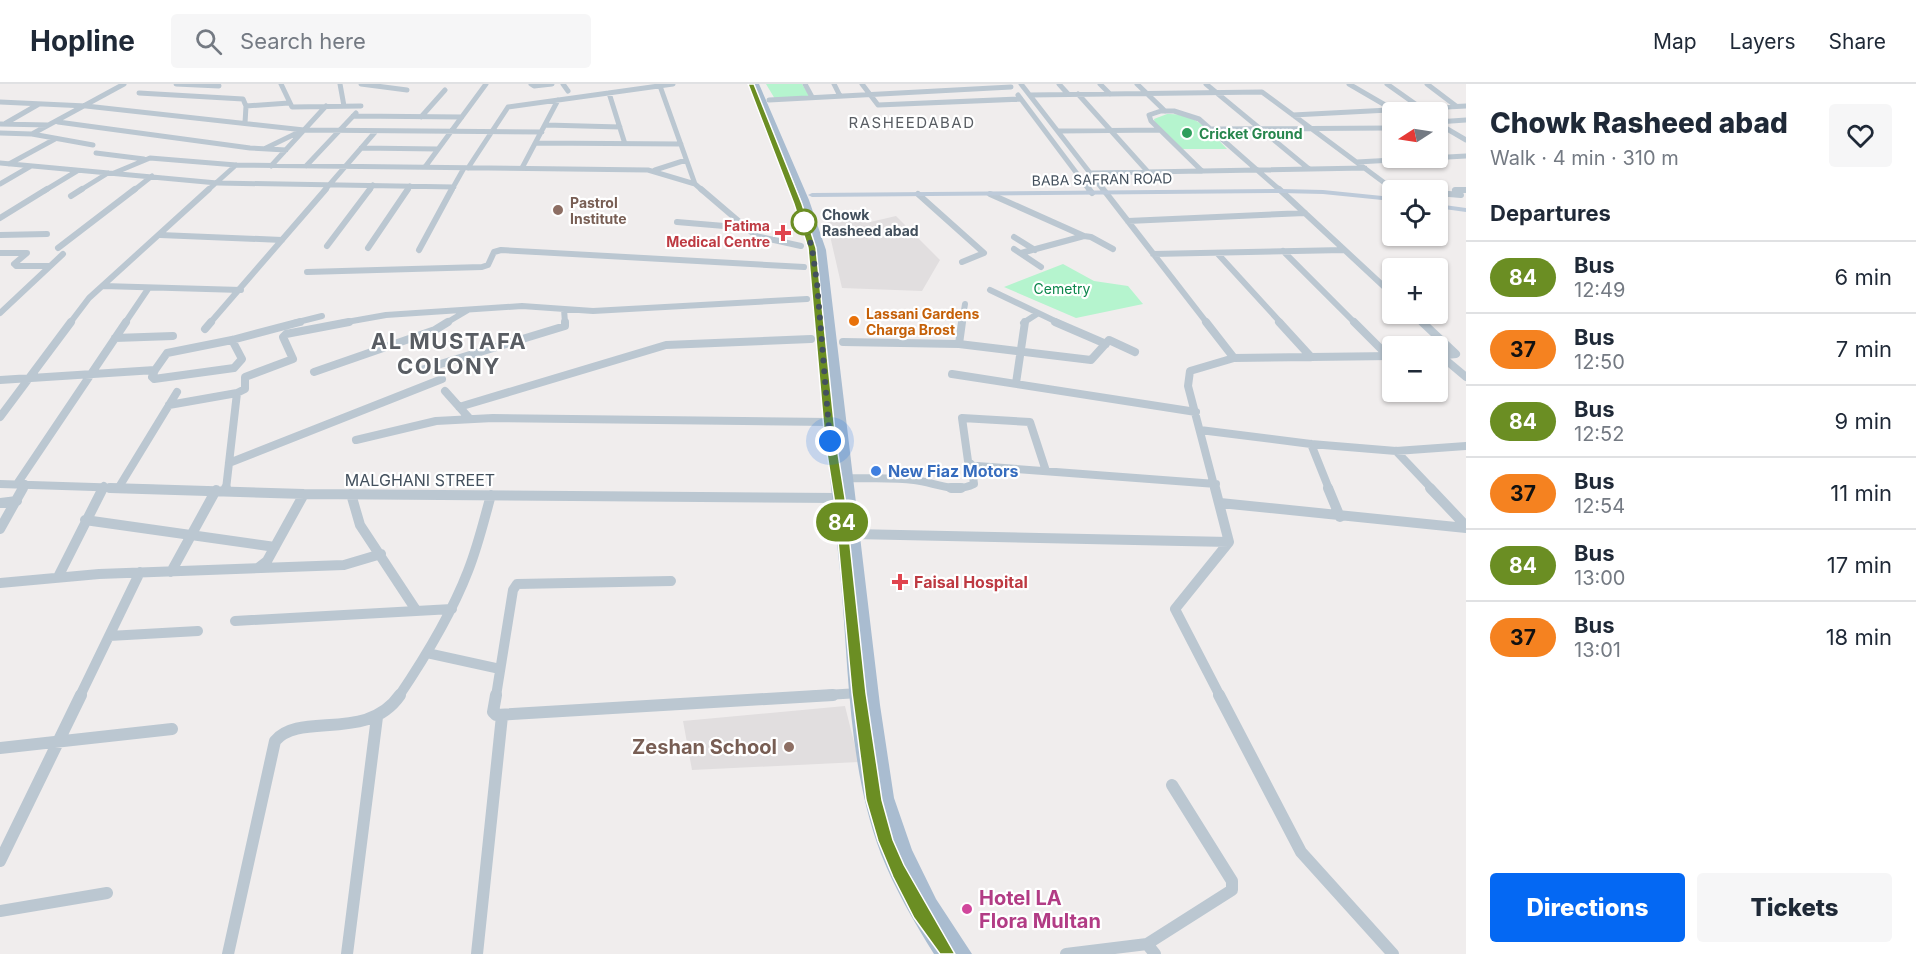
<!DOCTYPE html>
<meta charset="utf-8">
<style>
:root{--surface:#fff;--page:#f6f6f7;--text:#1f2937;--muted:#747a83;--line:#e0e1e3;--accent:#0468f3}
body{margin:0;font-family:Inter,sans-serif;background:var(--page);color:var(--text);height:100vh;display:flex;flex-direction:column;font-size:22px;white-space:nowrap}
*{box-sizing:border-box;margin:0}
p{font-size:20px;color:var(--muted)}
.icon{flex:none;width:33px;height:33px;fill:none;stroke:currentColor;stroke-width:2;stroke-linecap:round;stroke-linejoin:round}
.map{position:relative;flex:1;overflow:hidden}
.drawer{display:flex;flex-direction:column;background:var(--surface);width:450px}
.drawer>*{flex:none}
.badge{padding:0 12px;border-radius:20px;font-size:21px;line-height:39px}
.needle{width:39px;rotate:258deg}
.tools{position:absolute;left:1382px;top:18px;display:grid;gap:12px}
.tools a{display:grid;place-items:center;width:66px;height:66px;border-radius:6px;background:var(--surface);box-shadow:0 2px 4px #0004;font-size:30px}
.you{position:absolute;width:30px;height:30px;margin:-15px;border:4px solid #fff;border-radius:50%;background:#1a73e8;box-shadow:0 0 0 9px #1a73e833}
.map>.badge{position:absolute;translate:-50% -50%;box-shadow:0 0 0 3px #fff}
h2{padding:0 24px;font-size:22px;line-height:54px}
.round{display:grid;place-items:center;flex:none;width:63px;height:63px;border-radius:6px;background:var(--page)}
.headline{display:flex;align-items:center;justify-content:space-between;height:102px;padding:0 24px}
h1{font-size:28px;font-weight:800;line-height:45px}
.primary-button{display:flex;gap:12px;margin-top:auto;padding:12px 24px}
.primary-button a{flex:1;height:69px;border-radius:6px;background:var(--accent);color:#fff;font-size:24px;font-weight:800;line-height:69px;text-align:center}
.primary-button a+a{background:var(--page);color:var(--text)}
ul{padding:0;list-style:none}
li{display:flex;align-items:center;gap:18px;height:72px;padding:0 24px;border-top:2px solid var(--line)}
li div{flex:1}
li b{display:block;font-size:22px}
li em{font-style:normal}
li .badge{min-width:66px;font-weight:700;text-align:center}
header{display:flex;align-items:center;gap:36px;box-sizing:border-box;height:84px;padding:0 30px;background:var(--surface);border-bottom:2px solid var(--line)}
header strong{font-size:28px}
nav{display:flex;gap:33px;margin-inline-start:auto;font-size:21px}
.search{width:420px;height:54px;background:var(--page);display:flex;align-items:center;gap:15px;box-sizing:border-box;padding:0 21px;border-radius:6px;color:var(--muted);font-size:22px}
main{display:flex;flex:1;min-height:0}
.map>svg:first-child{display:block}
.education{fill:#e1dedf}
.green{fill:#b5f4ce}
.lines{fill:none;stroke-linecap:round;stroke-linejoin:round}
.minor-far4{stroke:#bbc7d1;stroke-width:5}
.minor-far3{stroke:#bbc7d1;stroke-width:6}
.minor-far2{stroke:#bbc7d1;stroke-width:8}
.minor-far1{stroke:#bbc7d1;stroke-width:10}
.minor{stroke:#bbc7d1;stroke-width:12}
.secondary{fill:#bdcad9;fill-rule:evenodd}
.primary{fill:#a9bcd0;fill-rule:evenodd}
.line{fill:#6b8e23;stroke:#fff;stroke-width:1.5}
.walk{stroke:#43505d;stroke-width:6;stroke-dasharray:0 10.8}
.leisure-dot{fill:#2e9e5b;stroke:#fff;stroke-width:2}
.education-dot{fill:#8d6e63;stroke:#fff;stroke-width:2}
.stop-dot{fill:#fff;stroke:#6b8e23;stroke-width:3}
.health-dot{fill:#e0444e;stroke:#fff;stroke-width:2}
.food-dot{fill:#e8710a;stroke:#fff;stroke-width:2}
.shop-dot{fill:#3f7fe0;stroke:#fff;stroke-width:2}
.hotel-dot{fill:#d1479c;stroke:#fff;stroke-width:2}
.labels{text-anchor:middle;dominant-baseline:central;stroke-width:4.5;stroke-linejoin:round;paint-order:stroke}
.far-leisure-label{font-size:14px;font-weight:bold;fill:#27864d;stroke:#fff;text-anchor:start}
.far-street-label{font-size:14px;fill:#43505d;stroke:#fff}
.far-education-label{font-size:14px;font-weight:bold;fill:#785e54;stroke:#fff;text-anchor:start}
.far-stop-label{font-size:14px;font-weight:bold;fill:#43505d;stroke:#fff;text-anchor:start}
.far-health-label{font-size:14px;font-weight:bold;fill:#be3a42;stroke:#fff;text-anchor:end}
.far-park-label{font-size:14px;fill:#0c864b;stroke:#fff}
.far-food-label{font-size:14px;font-weight:bold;fill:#c56008;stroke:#fff;text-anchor:start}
.far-neighbourhood-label{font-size:15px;letter-spacing:1.5px;fill:#595d63;stroke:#fff}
.shop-label{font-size:16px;font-weight:bold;fill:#366cbe;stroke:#fff;text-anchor:start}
.street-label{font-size:16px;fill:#43505d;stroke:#fff}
.health-label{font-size:16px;font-weight:bold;fill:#be3a42;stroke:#fff;text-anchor:start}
.near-education-label{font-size:20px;font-weight:bold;fill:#785e54;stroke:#fff;text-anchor:end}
.near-hotel-label{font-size:20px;font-weight:bold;fill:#b23c85;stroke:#fff;text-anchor:start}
.district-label{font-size:22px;font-weight:bold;letter-spacing:1.5px;fill:#595d63;stroke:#fff}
</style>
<header>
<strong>Hopline</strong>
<div class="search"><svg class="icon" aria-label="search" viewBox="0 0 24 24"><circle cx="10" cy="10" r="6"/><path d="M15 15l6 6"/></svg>Search here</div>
<nav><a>Map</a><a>Layers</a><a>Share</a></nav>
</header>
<main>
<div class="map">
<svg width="1466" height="870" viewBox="0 0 1466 870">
<rect width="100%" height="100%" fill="#f0eded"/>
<path class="education" d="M825,130H856L866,139L896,132L940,176L922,207L842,204Z
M845,622L859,678L692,686L683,637Z"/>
<path class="green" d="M766,0H802L810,13L775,15Z
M1167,30C1196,29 1209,46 1227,65H1181L1155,40L1154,35Z
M1063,180L1094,197L1128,202L1143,220L1076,234L1004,203Z"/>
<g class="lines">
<path class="minor-far4" d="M176,0L219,2
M281,0L292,23L361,22
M340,0L344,22
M361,0L407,6
M531,0L534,2L552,0
M563,0L568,7
M805,0L812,13
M834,0L840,12
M862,0L878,21L1021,15
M1021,0L1104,107
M1059,0L1068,10
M1100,0L1110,10
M1137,0L1165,27
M1206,0L1309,85
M1349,0L1392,25
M1387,0L1421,24
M1427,0L1456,22
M660,2L695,100
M139,9L243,15L246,22L245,39
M609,9L625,60
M1078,10L1148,88
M1018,11L1090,107
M1030,11L1262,8L1394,106
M769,16L1011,3
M0,18L86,22L304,46L542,48
M246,22L289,19
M1293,31L1466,22
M353,32L462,33
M421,33L445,6
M58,38L250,64L286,66
M1437,38L1466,36
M6,39L39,20
M1437,39L1466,56
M0,40L48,41
M546,41L620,43
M1210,45L1392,44
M1059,47L1160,46
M0,49L32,50L93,61
M32,50L124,0
M536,59L681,60
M266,64L299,48
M361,64L438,65
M96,69L144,75
M1357,78L1466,72
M0,79L217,99L454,103
M9,80L55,55
M271,82L326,22
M306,82L356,29
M425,83L486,0
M468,84L508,23L673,0
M522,84L558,16
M655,86L686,76
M1202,87L1151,37L1149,31L1161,27H1174L1199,35L1281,107
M114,89L150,74L236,81L648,86L695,100L703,107
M1091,89L1365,84
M0,100L31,82
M44,107L77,87
M79,107L108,89
M133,107L152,92
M207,107L236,81
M324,107L376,47
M369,107L373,101
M407,107L410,102
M451,107L464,84
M1456,107L1466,106"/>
<path class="minor-far3" d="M701,105L756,152L801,162
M1089,105L1092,109
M1103,105L1207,239
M1279,105L1392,210
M1437,109L1461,111L1455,106H1466
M918,110L984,169L962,178
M990,110L1084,152L1091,153L1113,165
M71,112L82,105
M0,134L47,105
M1128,137L1305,129
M677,138L748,144
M0,151L47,150
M160,151L282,156
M1014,153L1035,166
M327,162L370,105
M58,164L135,105
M368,164L408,105
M1014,165L1041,183
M419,166L452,105
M1283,167L1355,239
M0,169H27L14,180L16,182H49
M1021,169L1084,152
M1217,169L1281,239
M1153,170L1344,166
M307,188L482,183L488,181L494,168L501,166L804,183
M103,202L241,206
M990,206L1059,239
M564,225L565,239
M0,229L63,170
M1414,230L1424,239
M70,239L89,214L209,105
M125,239L148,205
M210,239L326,105
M294,239L322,232
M341,239L386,231L522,222L593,227L807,215
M446,239L468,226
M962,239L965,220
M1023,239L1037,230"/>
<path class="minor-far2" d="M1055,238L1106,260
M1206,238L1234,274L1190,287L1188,302L1215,405
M1279,238L1311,273
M1354,238L1388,272
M1422,238L1456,270L1437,272
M205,245L211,238
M115,254L173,252
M843,258L959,260L1091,276L1109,256L1135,268
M959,260L962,238
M1441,272L1466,293
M1234,274L1392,272
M155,286L152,293L154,295L234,284L242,275L232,256
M421,286L565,242V238
M314,288L435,246L448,238
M952,290L1196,328
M0,296L155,286L167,269L232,256L300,238
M1016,299L1025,238
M445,307L470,335
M169,321L237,309L245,305V293L293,275L283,253L286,250L349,238
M459,323L666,261L811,255
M0,333L71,238
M1200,346L1311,360L1396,367L1466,362
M356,356L436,337L493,334L829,338
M1311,360L1329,405
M1396,367L1432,405
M229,379L442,295
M973,382L968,377L962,334L1030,338L1046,387
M847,394C869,395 892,393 914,396C934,398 954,410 974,400L972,385L977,382L1216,400
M0,400L156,405
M17,400L126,238
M119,403L177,308
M22,405L25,400
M102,405L104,402
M226,405L237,309"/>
<path class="minor-far1" d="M110,404L304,410L839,414
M951,404H961
M1215,404L1229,458L1175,525L1220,612
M1328,404L1340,433
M1430,404L1466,442
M226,406V404
M351,410L360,441L416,526
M0,419L17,417
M1220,419L1466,444
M85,436L275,463
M0,445L23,404
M853,450L1229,458
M258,484L267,477L304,410
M171,488L216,406
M58,493L103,404
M0,499L99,490L344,481L381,470
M235,537L452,525
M109,552L198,547
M427,569L500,585
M80,612L140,488
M399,612C426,572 451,531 468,487C478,462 484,436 491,411
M496,612L513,506L517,500L671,497
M810,612L859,609"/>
<path class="minor" d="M496,611L493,628L496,631L833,611
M1219,611L1301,768L1393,870
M0,664L172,645
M0,777L81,611
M0,827L107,809
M1147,860L1155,870
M228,870L275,657C300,627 367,659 400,611
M347,870L377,633
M477,870L502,632
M1066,870L1147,860L1232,806V797L1172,701"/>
<path class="secondary" d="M1281,105L1323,106L1392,113V117L1323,110L1281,109L812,113L808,111L812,109Z
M1437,120L1466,124V128L1437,124Z"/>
<path class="primary" d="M753,0H759L809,116L826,166L880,621L894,714L912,766L936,815L972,870H934C914,838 895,805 881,770C847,680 849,580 840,487C830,391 819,296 812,201L820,199L816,166L801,116Z"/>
</g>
<path class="line" d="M748,0H754L802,120L816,164L836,357L845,414L866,609L882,716L893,756L904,781L955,870H940L914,834L893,793L878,757L866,716L852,609L834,414L825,357L808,164L794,120Z"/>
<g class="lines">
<path class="walk" d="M804,138L812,164L817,199L830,357"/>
</g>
<circle class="leisure-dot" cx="1187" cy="49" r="6"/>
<g class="education-dot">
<circle cx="558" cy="126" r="6"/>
<circle cx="789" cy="663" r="6"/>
</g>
<circle class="stop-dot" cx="804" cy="138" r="12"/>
<g class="health-dot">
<path d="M780 140h6v6h6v6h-6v6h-6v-6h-6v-6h6z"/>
<path d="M897 489h6v6h6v6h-6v6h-6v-6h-6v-6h6z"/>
</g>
<circle class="food-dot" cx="854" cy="237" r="6"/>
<circle class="shop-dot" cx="876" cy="387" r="6"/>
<circle class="hotel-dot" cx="967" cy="825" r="6"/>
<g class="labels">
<g class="far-leisure-label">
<text x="1199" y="49">Cricket Ground</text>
</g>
<g class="far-street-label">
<text transform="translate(1102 95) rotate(-1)">BABA SAFRAN ROAD</text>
</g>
<g class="far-education-label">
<text x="570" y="118">Pastrol<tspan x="570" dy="16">Institute</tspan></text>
</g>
<g class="far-stop-label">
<text x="822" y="130">Chowk<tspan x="822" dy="16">Rasheed abad</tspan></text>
</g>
<g class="far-health-label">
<text x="770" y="141">Fatima<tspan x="770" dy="16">Medical Centre</tspan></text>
</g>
<g class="far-park-label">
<text x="1062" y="204">Cemetry</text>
</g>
<g class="far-food-label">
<text x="866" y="229">Lassani Gardens<tspan x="866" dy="16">Charga Brost</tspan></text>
</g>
<g class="far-neighbourhood-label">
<text x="912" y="38">RASHEEDABAD</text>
</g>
<g class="shop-label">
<text x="888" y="387">New Fiaz Motors</text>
</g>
<g class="street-label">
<text x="420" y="396">MALGHANI STREET</text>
</g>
<g class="health-label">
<text x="914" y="498">Faisal Hospital</text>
</g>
<g class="near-education-label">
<text x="777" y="663">Zeshan School</text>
</g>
<g class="near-hotel-label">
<text x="979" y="814">Hotel LA<tspan x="979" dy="23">Flora Multan</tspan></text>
</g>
<g class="district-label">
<text x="449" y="257">AL MUSTAFA<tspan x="449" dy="25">COLONY</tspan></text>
</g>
</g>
</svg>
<div class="tools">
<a><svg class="needle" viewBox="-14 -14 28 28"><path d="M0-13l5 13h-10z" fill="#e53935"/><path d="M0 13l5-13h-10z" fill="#747a83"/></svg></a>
<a><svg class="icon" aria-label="locate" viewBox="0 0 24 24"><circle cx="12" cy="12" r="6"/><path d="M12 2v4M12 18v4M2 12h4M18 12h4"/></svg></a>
<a>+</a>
<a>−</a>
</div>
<div class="you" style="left:830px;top:357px"></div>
<b class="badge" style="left:842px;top:438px;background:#6b8e23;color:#fff">84</b>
</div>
<section class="drawer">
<div class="headline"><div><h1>Chowk Rasheed abad</h1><p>Walk · 4 min · 310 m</p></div><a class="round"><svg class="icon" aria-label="heart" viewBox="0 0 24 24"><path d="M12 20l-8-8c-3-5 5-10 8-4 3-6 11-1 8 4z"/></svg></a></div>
<h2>Departures</h2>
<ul>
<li><span class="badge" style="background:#6b8e23;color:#fff">84</span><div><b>Bus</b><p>12:49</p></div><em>6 min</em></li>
<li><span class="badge" style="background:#f58220;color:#111">37</span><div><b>Bus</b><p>12:50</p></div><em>7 min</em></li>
<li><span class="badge" style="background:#6b8e23;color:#fff">84</span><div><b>Bus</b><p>12:52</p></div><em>9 min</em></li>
<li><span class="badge" style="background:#f58220;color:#111">37</span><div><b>Bus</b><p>12:54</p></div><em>11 min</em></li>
<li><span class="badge" style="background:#6b8e23;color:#fff">84</span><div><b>Bus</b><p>13:00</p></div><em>17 min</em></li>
<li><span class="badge" style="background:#f58220;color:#111">37</span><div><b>Bus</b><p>13:01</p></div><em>18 min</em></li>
</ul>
<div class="primary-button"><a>Directions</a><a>Tickets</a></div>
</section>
</main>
